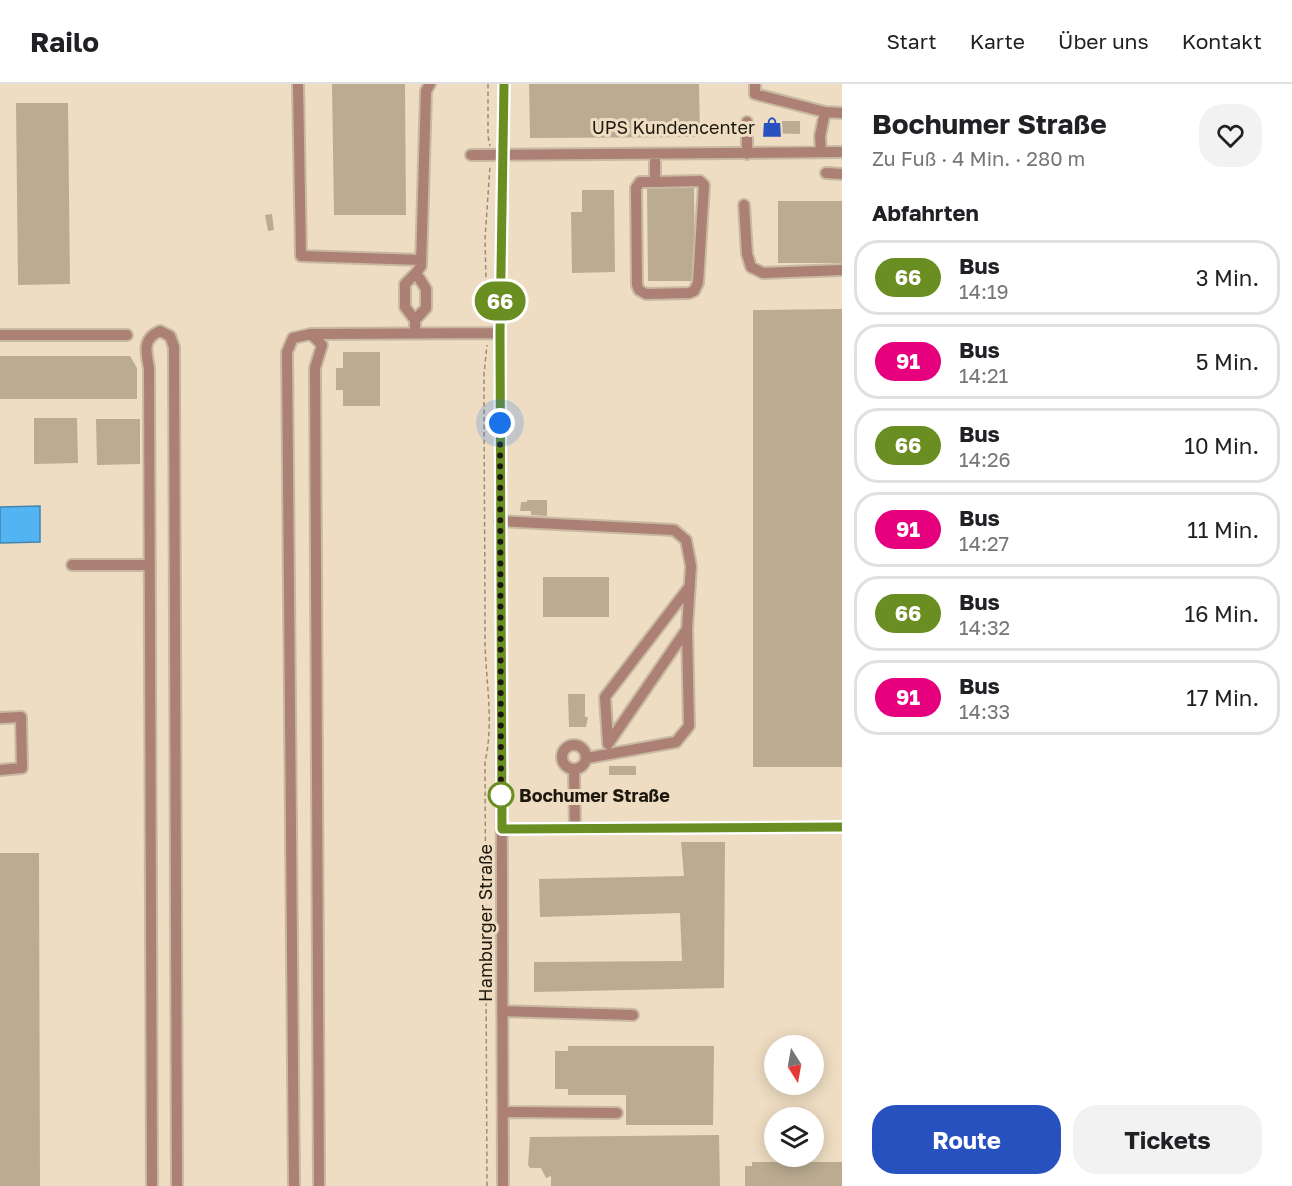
<!DOCTYPE html>
<html lang="de">
<meta charset="utf-8">
<style>
:root{--surface:#fff;--page:#f2f2f2;--text:#202124;--muted:#757577;--line:#e0e0e0;--accent:#2851c0}
body{margin:0;font-family:"Golos Text",sans-serif;background:var(--page);color:var(--text);height:100vh;display:flex;flex-direction:column;font-size:22px;white-space:nowrap}
*{box-sizing:border-box;margin:0}
p{font-size:20px;color:var(--muted)}
.icon{flex:none;width:33px;height:33px;fill:none;stroke:currentColor;stroke-width:2;stroke-linecap:round;stroke-linejoin:round}
.map{position:relative;flex:1;overflow:hidden}
.details{display:flex;flex-direction:column;background:var(--surface);width:450px}
.details>*{flex:none}
.badge{padding:0 12px;border-radius:20px;font-size:21px;line-height:39px}
.needle{width:39px;rotate:169deg}
.buttons{position:absolute;left:764px;top:951px;display:grid;gap:12px}
.buttons a{display:grid;place-items:center;width:60px;height:60px;border-radius:50%;background:var(--surface);box-shadow:0 3px 15px #0003;font-size:30px}
.you{position:absolute;width:30px;height:30px;margin:-15px;border:4px solid #fff;border-radius:50%;background:#1a73e8;box-shadow:0 0 0 9px #1a73e833}
.map>.badge{position:absolute;translate:-50% -50%;box-shadow:0 0 0 3px #fff}
h2{padding:0 30px;font-size:22px;line-height:54px}
.round{display:grid;place-items:center;flex:none;width:63px;height:63px;border-radius:24px;background:var(--page)}
.overview{display:flex;align-items:center;justify-content:space-between;height:102px;padding:0 30px}
h1{font-size:28px;font-weight:700;line-height:45px}
.button{display:flex;gap:12px;margin-top:auto;padding:12px 30px}
.button a{flex:1;height:69px;border-radius:24px;background:var(--accent);color:#fff;font-size:24px;font-weight:700;line-height:69px;text-align:center}
.button a+a{background:var(--page);color:var(--text)}
ul{padding:0;list-style:none}
li{display:flex;align-items:center;gap:18px;height:75px;margin:0 12px 9px;padding:0 18px;border:3px solid var(--line);border-radius:24px}
li div{flex:1}
li b{display:block;font-size:22px}
li em{font-style:normal}
li .badge{min-width:66px;font-weight:700;text-align:center}
header{display:flex;align-items:center;gap:36px;box-sizing:border-box;height:84px;padding:0 30px;background:var(--surface);border-bottom:2px solid var(--line)}
header strong{font-size:28px}
nav{display:flex;gap:33px;margin-inline-start:auto;font-size:21px}
main{display:flex;flex:1;min-height:0}
.map>svg:first-child{display:block}
.water{fill:#53b4f3;stroke:#4385ae;stroke-width:1.5}
.building{fill:#baab91}
.lines{fill:none;stroke-linecap:round;stroke-linejoin:round}
.minor-casing{stroke:#c8baa2;stroke-width:14}
.path{stroke:#998d79;stroke-width:1.5;stroke-dasharray:4.5 3;stroke-linecap:butt}
.minor{stroke:#ac8075;stroke-width:10}
.line-casing{stroke:#fff;stroke-width:14}
.line{stroke:#6b8e23;stroke-width:9}
.walk{stroke:#1d180e;stroke-width:6;stroke-dasharray:0 10.8}
.stop-dot{fill:#fff;stroke:#6b8e23;stroke-width:3}
.labels{text-anchor:middle;dominant-baseline:central;stroke-width:6;stroke-linejoin:round;paint-order:stroke}
.poi-label{font-size:18px;fill:#1d180e;stroke:#eeddc2;text-anchor:end}
.stop-label{font-size:18px;font-weight:bold;fill:#1d180e;stroke:#eeddc2;text-anchor:start}
.street-label{font-size:18px;fill:#1d180e;stroke:#eeddc2}
</style>
<header>
<strong>Railo</strong>
<nav><a>Start</a><a>Karte</a><a>Über uns</a><a>Kontakt</a></nav>
</header>
<main>
<div class="map">
<svg width="842" height="1102" viewBox="0 0 842 1102">
<rect width="100%" height="100%" fill="#eeddc2"/>
<path class="water" d="M40,422V458L0,459V423Z"/>
<path class="building" d="M332,0H405L406,131H334Z
M529,0H699L700,53L530,54Z
M16,19H68L70,200L18,201Z
M766,37H800V50L766,49Z
M694,101L695,197H648L647,102Z
M582,106H614L615,188L572,189L571,128H582Z
M778,117H842V179H778Z
M272,130L274,146L268,147L265,131Z
M842,225V683H753V226Z
M343,268H380V322H343V306H336V284H343Z
M0,272H130L137,284V315H0Z
M34,334H77L78,379L34,380Z
M96,335H140V380L97,381Z
M527,416H547V432L531,431V427H520L521,418H527Z
M543,493H609V533H543Z
M568,610H585V633H588L586,643H569Z
M609,682H636V691H609Z
M681,758H725L724,904L534,908V878L682,877L680,829L540,833L539,795L684,792Z
M0,769H39L40,1102H0Z
M568,962H714L713,1041H626V1011H568V1005H555V967H568Z
M719,1051L720,1102H551V1092L546,1094L541,1084H530L528,1081L530,1053Z
M752,1078H842V1102H745V1082H752Z"/>
<g class="lines">
<g class="minor-casing">
<path id="minor" d="M298,0L301,172L421,176
M755,0V10L825,28L842,29
M747,38V70
M821,68L820,52L825,28
M655,70V98H640L636,104L637,201L639,206L646,210L689,209L694,207L698,199L704,101L700,97L655,98
M471,71L842,68
M826,89L842,90
M744,121L747,170L751,183L763,189L842,186
M415,236L405,223V200L416,189
M415,248V236L426,224V205L416,189L421,182L426,7L430,0
M311,250L500,249
M0,251H127
M500,437L674,446L686,456L691,482L687,545L689,642L676,658L587,674
M72,481H150
M0,634L21,633L22,684L0,686
M608,659L605,613L690,502
M608,660L687,545
M562 673a12 12 0 1 1 24 0a12 12 0 1 1-24 0Z
M574,685L575,744
M502,745L842,743
M502,927L633,931
M503,1028L617,1029
M152,1102L149,284C146,267 142,255 160,247L170,252L174,263L177,1102
M294,1102L287,268L293,254L311,250L322,261L315,284L319,1102
M503,1102L500,249L504,0"/>
</g>
<path class="path" d="M488,0V52L490,62
M487,238L485,155L490,82
M487,1102L485,678C494,639 486,598 485,559C485,470 484,380 484,290L487,261"/>
<use href="#minor" class="minor"/>
</g>
<g class="lines">
<g class="line-casing">
<path id="line" d="M504,0L500,249L502,745L842,743"/>
</g>
<use href="#line" class="line"/>
<path class="walk" d="M500,339L501,722V711"/>
</g>
<defs>
<g id="shop-bare" transform="scale(1.62)"><path d="M-5-2.5h2.3a2.7 3.5 0 0 1 5.4 0H5L5.5 6h-11ZM-1.5-2.5h3a1.5 2.3 0 0 0-3 0Z" fill="#2851c0" stroke="#eeddc2" stroke-width="2.5" paint-order="stroke"/></g>
</defs>
<g fill-rule="evenodd">
<use href="#shop-bare" x="772" y="43"/>
</g>
<circle class="stop-dot" cx="501" cy="711" r="12"/>
<g class="labels">
<g class="poi-label">
<text x="755" y="43">UPS Kundencenter</text>
</g>
<g class="stop-label">
<text x="519" y="711">Bochumer Straße</text>
</g>
<g class="street-label">
<text transform="translate(485 839) rotate(-90)">Hamburger Straße</text>
</g>
</g>
</svg>
<div class="buttons">
<a><svg class="needle" viewBox="-14 -14 28 28"><path d="M0-13l5 13h-10z" fill="#e53935"/><path d="M0 13l5-13h-10z" fill="#757577"/></svg></a>
<a><svg class="icon" aria-label="layers" viewBox="0 0 24 24"><path d="M12 4l9 5-9 5-9-5zM3 14l9 5 9-5"/></svg></a>
</div>
<div class="you" style="left:500px;top:339px"></div>
<b class="badge" style="left:500px;top:217px;background:#6b8e23;color:#fff">66</b>
</div>
<section class="details">
<div class="overview"><div><h1>Bochumer Straße</h1><p>Zu Fuß · 4 Min. · 280 m</p></div><a class="round"><svg class="icon" aria-label="heart" viewBox="0 0 24 24"><path d="M12 20l-8-8c-3-5 5-10 8-4 3-6 11-1 8 4z"/></svg></a></div>
<h2>Abfahrten</h2>
<ul>
<li><span class="badge" style="background:#6b8e23;color:#fff">66</span><div><b>Bus</b><p>14:19</p></div><em>3 Min.</em></li>
<li><span class="badge" style="background:#e6007e;color:#fff">91</span><div><b>Bus</b><p>14:21</p></div><em>5 Min.</em></li>
<li><span class="badge" style="background:#6b8e23;color:#fff">66</span><div><b>Bus</b><p>14:26</p></div><em>10 Min.</em></li>
<li><span class="badge" style="background:#e6007e;color:#fff">91</span><div><b>Bus</b><p>14:27</p></div><em>11 Min.</em></li>
<li><span class="badge" style="background:#6b8e23;color:#fff">66</span><div><b>Bus</b><p>14:32</p></div><em>16 Min.</em></li>
<li><span class="badge" style="background:#e6007e;color:#fff">91</span><div><b>Bus</b><p>14:33</p></div><em>17 Min.</em></li>
</ul>
<div class="button"><a>Route</a><a>Tickets</a></div>
</section>
</main>
